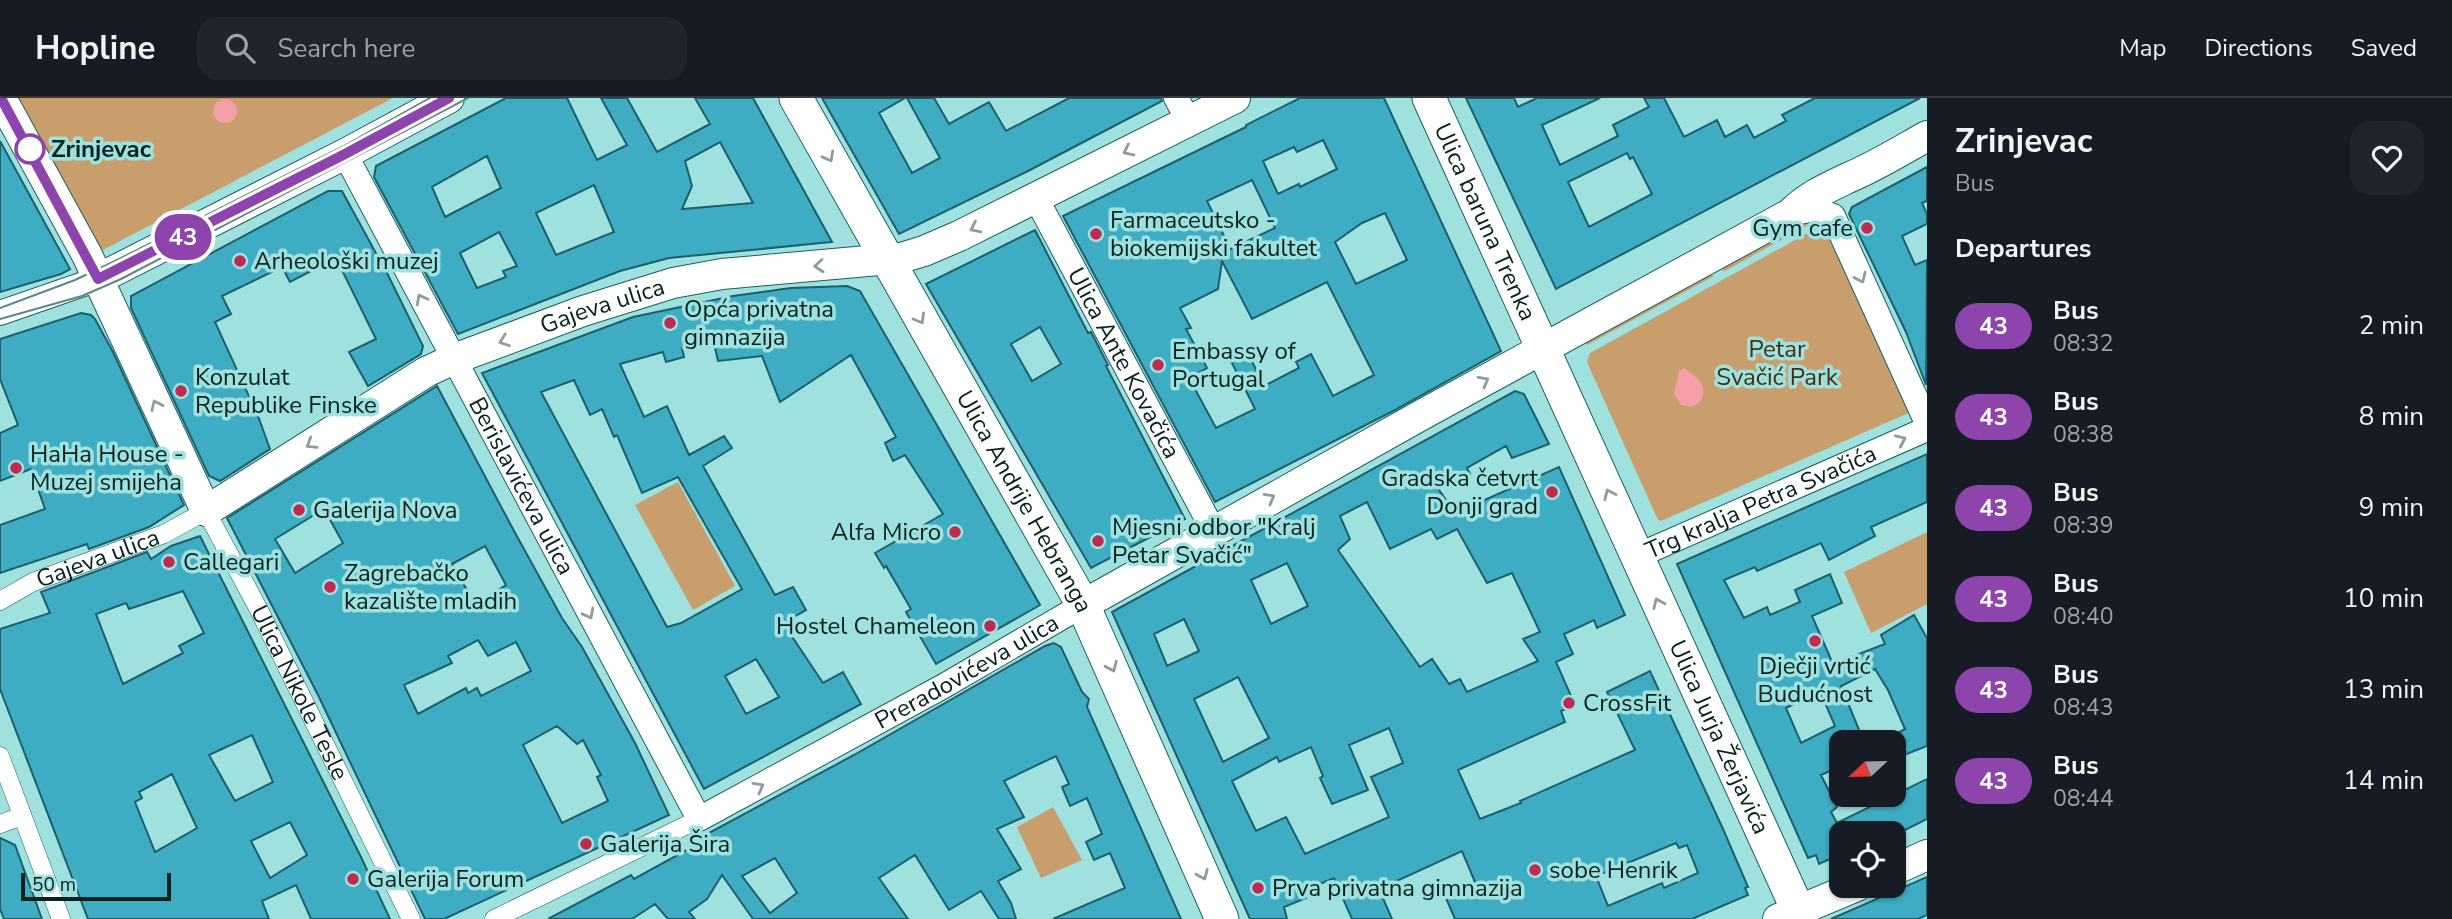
<!DOCTYPE html>
<meta charset="utf-8">
<style>
:root{--surface:#171b24;--page:#20242c;--text:#f1f3f6;--muted:#9ea1a6;--line:#363941}
body{margin:0;font-family:"Nunito Sans",sans-serif;background:var(--page);color:var(--text);height:100vh;display:flex;flex-direction:column;font-size:26px;white-space:nowrap}
*{box-sizing:border-box;margin:0}
p{font-size:23px;color:var(--muted)}
.icon{flex:none;width:38px;height:38px;fill:none;stroke:currentColor;stroke-width:2;stroke-linecap:round;stroke-linejoin:round}
.map{position:relative;flex:1;overflow:hidden}
.drawer{display:flex;flex-direction:column;background:var(--surface);width:525px}
.drawer>*{flex:none}
.badge{padding:0 14px;border-radius:23px;font-size:24px;line-height:46px}
.needle{width:46px;rotate:248deg}
.buttons{position:absolute;left:1829px;top:632px;display:grid;gap:14px}
.buttons a{display:grid;place-items:center;width:77px;height:77px;border-radius:14px;background:var(--surface);box-shadow:0 2px 5px #0004;font-size:35px}
.scale{position:absolute;left:21px;bottom:18px;width:150px;box-sizing:border-box;padding-left:7px;border:4px solid #062221;border-top:0;font-size:19px;line-height:24px;white-space:nowrap;color:#062221;-webkit-text-stroke:5px #9ee1df;paint-order:stroke}
.map>.badge{position:absolute;translate:-50% -50%;box-shadow:0 0 0 4px #fff}
h2{padding:0 28px;font-size:26px;line-height:63px}
.round{display:grid;place-items:center;flex:none;width:74px;height:74px;border-radius:21px;background:var(--page)}
.head{display:flex;align-items:center;justify-content:space-between;height:119px;padding:0 28px}
h1{font-size:33px;font-weight:700;line-height:52px}
ul{padding:0;list-style:none}
li{display:flex;align-items:center;gap:21px;height:91px;padding:0 28px}
li div{flex:1}
li b{display:block;font-size:26px}
li em{font-style:normal}
li .badge{min-width:77px;font-weight:700;text-align:center}
header{display:flex;align-items:center;gap:42px;box-sizing:border-box;height:98px;padding:0 35px;background:var(--surface);border-bottom:2px solid var(--line)}
header strong{font-size:33px}
nav{display:flex;gap:38px;margin-inline-start:auto;font-size:24px}
.search{width:490px;height:63px;background:var(--page);display:flex;align-items:center;gap:18px;box-sizing:border-box;padding:0 24px;border-radius:21px;color:var(--muted);font-size:26px}
main{display:flex;flex:1;min-height:0}
.map>svg:first-child{display:block}
.green{fill:#c89f6c}
.water{fill:#f59fa8}
.building{fill:#3eadc3;stroke:#1d5f6b;stroke-width:2;fill-rule:evenodd}
.lines{fill:none;stroke-linecap:round;stroke-linejoin:round}
.pedestrian-casing{stroke:#1a605e;stroke-width:19}
.minor-casing{stroke:#1a605e;stroke-width:26}
.tertiary-casing{stroke:#1a605e;stroke-width:32}
.secondary-casing{stroke:#1a605e;stroke-width:35}
.pedestrian{stroke:#fff;stroke-width:18}
.minor{stroke:#fff;stroke-width:24}
.tertiary{stroke:#fff;stroke-width:30}
.secondary{stroke:#fff;stroke-width:33}
.tram{stroke:#588988;stroke-width:2}
.oneway{stroke:#8f9c9b}
.line-casing{stroke:#fff;stroke-width:16}
.line{stroke:#8e44ad;stroke-width:10}
.stop-dot{fill:#fff;stroke:#8e44ad;stroke-width:3.5}
.poi-dot{fill:#bd2c4e;stroke:#9ee1df;stroke-width:2.5}
.labels{text-anchor:middle;dominant-baseline:central;stroke-width:7;stroke-linejoin:round;paint-order:stroke}
.stop-label{font-size:24px;font-weight:bold;fill:#062221;stroke:#9ee1df;text-anchor:start}
.poi-label{font-size:24px;fill:#062221;stroke:#9ee1df;text-anchor:start}
.street-label{font-size:24px;fill:#062221;stroke:#9ee1df}
.park-label{font-size:24px;fill:#452f12;stroke:#9ee1df}
</style>
<header>
<strong>Hopline</strong>
<div class="search"><svg class="icon" aria-label="search" viewBox="0 0 24 24"><circle cx="10" cy="10" r="6"/><path d="M15 15l6 6"/></svg>Search here</div>
<nav><a>Map</a><a>Directions</a><a>Saved</a></nav>
</header>
<main>
<div class="map">
<svg width="1927" height="821" viewBox="0 0 1927 821">
<rect width="100%" height="100%" fill="#9ee1df"/>
<path class="green" d="M18,0H393L101,153Z
M1813,120V124L1808,127L1725,173L1717,171Z
M1815,131L1829,133L1911,314L1661,423L1658,422L1587,264L1590,255Z
M1710,175L1714,178L1587,247L1583,243Z
M678,384L735,488L693,512L635,407Z
M1927,434V506L1871,535L1844,474Z
M1053,709L1082,762L1041,780L1017,729Z"/>
<path class="water" d="M213 13a12 12 0 1 1 24 0a12 12 0 1 1-24 0Z
M1684,270C1696,278 1710,288 1700,304L1691,309L1681,307L1674,296L1679,273Z"/>
<path class="building" d="M506,0H567L597,62L627,47L601,0H627L657,54L710,26L695,0H753L832,144L669,160L620,173L458,236L374,79L376,68ZM720,44L753,105L682,111L692,88L685,63ZM487,58L501,90L445,119L432,89ZM594,87L614,134L556,157L536,115ZM499,134L517,168L503,173L506,179L477,190L460,155Z
M822,0H905L879,15L912,75L940,60L907,0H934L949,26L989,4L1006,33L1069,0H1161L1162,3L1028,73L899,136Z
M1300,0H1384L1501,253L1393,313L1215,404L1063,118L1246,29V27ZM1323,42L1337,71L1300,89L1299,86L1278,96L1263,63L1294,49L1297,54ZM1252,82L1275,130L1224,154L1226,142L1207,103ZM1385,115L1407,162L1356,186L1335,144L1362,125ZM1222,163L1252,221L1327,184L1374,277L1333,298L1311,256L1296,264L1299,270L1264,288L1246,251L1229,259L1255,311L1216,330L1189,280L1207,270L1186,231L1191,230L1180,210L1218,191Z
M1466,0H1514L1518,9L1537,0H1600L1542,27L1560,67L1618,38L1613,27L1649,9L1644,0H1664L1684,39L1717,22L1725,39L1747,27L1754,40L1786,23L1782,17L1815,0H1920L1556,191ZM1627,55L1630,61L1633,59L1652,96L1589,129L1568,84Z
M0,43L70,171L61,176L0,194Z
M1927,69V103L1922,105L1927,116V126L1902,138L1915,167L1927,162L1926,287L1906,234L1849,116L1852,109Z
M328,93H342L389,179L423,248L421,256L368,288L349,254L376,241L336,160L290,184L282,169L222,198L231,216L215,224L258,318L270,351L220,383L209,378L131,210V198Z
M1035,132L1088,235L1091,234L1108,267L1106,268L1185,421L1091,470L926,186ZM1040,229L1061,266L1032,283L1011,246Z
M847,188L860,193L1040,507L936,566L906,514L911,511L886,468L884,470L875,455L943,416L905,357L893,363L885,345L896,339L851,257L780,304L762,258L718,263L713,241L682,250L684,259L666,264L663,254L620,266L644,319L667,308L689,357L724,338L732,350L703,368L775,497L793,489L806,512L783,525L823,585L843,574L861,606L704,691L482,275L633,219L733,198L791,190ZM574,282L590,317L602,311L614,339L617,337L642,395L678,379L742,491L681,525L667,529L541,294ZM756,561L779,599L746,616L725,578Z
M81,215L91,217L95,221L113,254L184,407L149,429L89,451L87,446L0,475V427L45,411L31,371L0,383V335L18,327L0,281V241Z
M437,288L514,433L562,520L582,549L635,645L669,717L444,821H425L318,597L227,420ZM324,411L343,445L295,475L275,441ZM485,448L506,487L475,506L452,466ZM478,542L488,558L516,544L531,573L481,598L477,590L468,595L466,590L418,616L404,587L452,565L448,558ZM557,628L577,646L583,642L601,677L597,679L608,703L562,725L523,647Z
M1515,293L1524,296L1549,346L1512,360L1506,348L1467,370L1470,376L1437,389L1455,415L1559,369L1625,517L1597,530L1594,522L1564,536L1573,556L1556,564L1575,607L1561,613L1565,624L1458,672L1480,721L1521,705L1520,703L1635,652L1607,594L1650,573L1723,731L1748,789L1745,790L1748,797L1692,821H1455L1445,798L1475,784L1462,753L1379,791L1392,821H1352L1334,780L1303,793L1306,800L1284,809L1287,821H1250L1112,514ZM1367,404L1390,451L1431,431L1437,441L1457,431L1487,485L1512,475L1540,534L1523,541L1538,563L1467,594L1460,581L1449,586L1432,561L1420,569L1338,452L1350,441L1340,418ZM1287,465L1308,508L1271,526L1251,482ZM1184,521L1199,553L1167,568L1154,536ZM1238,579L1269,640L1223,664L1194,601ZM1389,630L1403,665L1371,679L1389,719L1305,756L1286,719L1256,733L1232,683L1277,659L1279,664L1311,649L1323,678L1320,680L1332,706L1368,692L1349,647ZM1676,745L1679,750L1687,747L1698,775L1664,790L1662,785L1608,808L1596,778Z
M1927,356V404L1871,429L1875,438L1829,462L1821,445L1757,473L1755,469L1724,482L1744,520L1767,509L1770,517L1800,504L1795,492L1830,476L1842,505L1812,518L1833,566L1885,546L1881,537L1914,517L1927,540V648L1894,661V637L1905,631L1888,592L1875,571L1841,588L1864,644H1841V668L1821,677L1837,709L1831,714L1837,725L1927,681V721L1899,735H1841V756L1819,766L1816,757L1808,760L1677,466ZM1820,593L1835,628L1801,645L1786,610Z
M200,438L360,757L390,821H311L296,787L262,803L269,821H88L0,591V531L50,515L41,494L147,454L151,461L171,448ZM183,493L204,535L179,548L183,555L123,586L96,516L126,505L129,511ZM252,637L273,684L235,703L209,657ZM172,676L197,730L155,754L135,704L142,700L139,694ZM290,724L307,757L270,780L251,743Z
M1054,545L1061,549L1082,594L1089,601L1087,609L1181,821H1053L1125,790L1110,755L1094,762L1086,744L1102,736L1087,700L1070,708L1062,689L1069,686L1056,658L1004,683L1024,719L997,731L1021,771L998,783L1011,805L1016,821H999L981,793L949,812L915,757L879,780L908,821H753L722,777L707,801L689,814L695,821H668L655,806L632,821H548L631,777L634,781L696,747L694,743L854,657L1045,548ZM775,760L797,795L770,815L742,778Z
M0,740L15,747L42,821H4L0,811Z
M1927,779V817L1918,821H1831Z"/>
<g class="lines">
<g class="pedestrian-casing">
<g id="pedestrian">
<path id="s1" d="M0,503L33,484L164,436L206,413L259,512L411,821"/>
<path d="M0,658L61,821"/>
<path d="M0,726L22,718"/>
<path d="M494,821L699,721"/>
</g>
</g>
<g class="minor-casing">
<g id="minor">
<path d="M1176,0L1189,23"/>
<path id="s2" d="M345,56L699,721L942,589L1083,507"/>
<path id="s3" d="M1036,100L1213,432"/>
<path d="M1790,116L1814,111L1833,118L1927,325"/>
<path d="M0,215L98,181"/>
<path id="s4" d="M1637,458L1927,331"/>
</g>
</g>
<g class="tertiary-casing">
<g id="tertiary">
<path id="s5" d="M1,0L87,157L206,413L426,274L454,261L583,213L673,185L722,176L901,160L924,153L959,138L1235,0"/>
<path d="M98,181L345,56L449,0"/>
<path d="M1083,507L1425,315L1790,116C1808,98 1827,90 1850,79C1876,68 1902,52 1927,38"/>
<path d="M1894,772L1927,757"/>
<path d="M1778,821L1857,788"/>
</g>
</g>
<g class="secondary-casing">
<g id="secondary">
<path id="s6" d="M796,0L1083,507L1222,821"/>
<path id="s7" d="M1429,0L1802,821"/>
</g>
</g>
<use href="#pedestrian" class="pedestrian"/>
<use href="#minor" class="minor"/>
<use href="#tertiary" class="tertiary"/>
<use href="#secondary" class="secondary"/>
<path class="tram" d="M0,210L75,182L113,164L342,49L430,0
M0,221L82,198L121,181L468,0"/>
</g>
<defs><path id="oneway-chevron" d="M-2-3.5L2.5 0L-2 3.5" fill="none" stroke-width="1.6" stroke-linecap="round" stroke-linejoin="round" transform="scale(1.75)"/></defs>
<g class="oneway">
<use href="#oneway-chevron" transform="translate(1128 53) rotate(154)"/>
<use href="#oneway-chevron" transform="translate(829 59) rotate(61)"/>
<use href="#oneway-chevron" transform="translate(975 130) rotate(154)"/>
<use href="#oneway-chevron" transform="translate(819 168) rotate(175)"/>
<use href="#oneway-chevron" transform="translate(1861 180) rotate(65)"/>
<use href="#oneway-chevron" transform="translate(421 201) rotate(-118)"/>
<use href="#oneway-chevron" transform="translate(920 221) rotate(60)"/>
<use href="#oneway-chevron" transform="translate(504 243) rotate(160)"/>
<use href="#oneway-chevron" transform="translate(1484 283) rotate(-29)"/>
<use href="#oneway-chevron" transform="translate(156 307) rotate(-115)"/>
<use href="#oneway-chevron" transform="translate(1901 342) rotate(-24)"/>
<use href="#oneway-chevron" transform="translate(311 346) rotate(148)"/>
<use href="#oneway-chevron" transform="translate(1609 396) rotate(-115)"/>
<use href="#oneway-chevron" transform="translate(1270 400) rotate(-29)"/>
<use href="#oneway-chevron" transform="translate(1658 505) rotate(-114)"/>
<use href="#oneway-chevron" transform="translate(589 516) rotate(62)"/>
<use href="#oneway-chevron" transform="translate(1112 569) rotate(67)"/>
<use href="#oneway-chevron" transform="translate(759 689) rotate(-29)"/>
<use href="#oneway-chevron" transform="translate(1203 777) rotate(66)"/>
</g>
<g class="lines">
<g class="line-casing">
<path id="line" d="M1,0L98,181L345,56L449,0"/>
</g>
<use href="#line" class="line"/>
</g>
<circle class="stop-dot" cx="30" cy="51" r="14"/>
<g class="poi-dot">
<circle cx="1867" cy="130" r="7"/>
<circle cx="1096" cy="136" r="7"/>
<circle cx="240" cy="163" r="7"/>
<circle cx="670" cy="225" r="7"/>
<circle cx="1158" cy="267" r="7"/>
<circle cx="181" cy="293" r="7"/>
<circle cx="16" cy="370" r="7"/>
<circle cx="1552" cy="394" r="7"/>
<circle cx="299" cy="412" r="7"/>
<circle cx="955" cy="434" r="7"/>
<circle cx="1098" cy="443" r="7"/>
<circle cx="169" cy="464" r="7"/>
<circle cx="330" cy="489" r="7"/>
<circle cx="990" cy="528" r="7"/>
<circle cx="1815" cy="543" r="7"/>
<circle cx="1569" cy="605" r="7"/>
<circle cx="586" cy="746" r="7"/>
<circle cx="1535" cy="772" r="7"/>
<circle cx="353" cy="781" r="7"/>
<circle cx="1258" cy="790" r="7"/>
</g>
<g class="labels">
<g class="stop-label">
<text x="51" y="51">Zrinjevac</text>
</g>
<g class="poi-label">
<text x="1110" y="122">Farmaceutsko -<tspan x="1110" dy="28">biokemijski fakultet</tspan></text>
<text x="1853" y="130" text-anchor="end">Gym cafe</text>
<text x="254" y="163">Arheološki muzej</text>
<text x="684" y="211">Opća privatna<tspan x="684" dy="28">gimnazija</tspan></text>
<text x="1172" y="253">Embassy of<tspan x="1172" dy="28">Portugal</tspan></text>
<text x="195" y="279">Konzulat<tspan x="195" dy="28">Republike Finske</tspan></text>
<text x="30" y="356">HaHa House -<tspan x="30" dy="28">Muzej smijeha</tspan></text>
<text x="1538" y="380" text-anchor="end">Gradska četvrt<tspan x="1538" dy="28">Donji grad</tspan></text>
<text x="313" y="412">Galerija Nova</text>
<text x="1112" y="429">Mjesni odbor "Kralj<tspan x="1112" dy="28">Petar Svačić"</tspan></text>
<text x="941" y="434" text-anchor="end">Alfa Micro</text>
<text x="183" y="464">Callegari</text>
<text x="344" y="475">Zagrebačko<tspan x="344" dy="28">kazalište mladih</tspan></text>
<text x="976" y="528" text-anchor="end">Hostel Chameleon</text>
<text x="1815" y="568" text-anchor="middle">Dječji vrtić<tspan x="1815" dy="28">Budućnost</tspan></text>
<text x="1583" y="605">CrossFit</text>
<text x="600" y="746">Galerija Šira</text>
<text x="1549" y="772">sobe Henrik</text>
<text x="367" y="781">Galerija Forum</text>
<text x="1272" y="790">Prva privatna gimnazija</text>
</g>
<g class="street-label">
<text stroke="none"><textPath href="#s7" startOffset="136">Ulica baruna Trenka</textPath></text>
<text stroke="none"><textPath href="#s5" startOffset="910">Gajeva ulica</textPath></text>
<text stroke="none"><textPath href="#s3" startOffset="187">Ulica Ante Kovačića</textPath></text>
<text stroke="none"><textPath href="#s2" startOffset="376">Berislavićeva ulica</textPath></text>
<text stroke="none"><textPath href="#s6" startOffset="464">Ulica Andrije Hebranga</textPath></text>
<text stroke="none"><textPath href="#s4" startOffset="135">Trg kralja Petra Svačića</textPath></text>
<text stroke="none"><textPath href="#s1" startOffset="107">Gajeva ulica</textPath></text>
<text stroke="none"><textPath href="#s2" startOffset="1059">Preradovićeva ulica</textPath></text>
<text stroke="none"><textPath href="#s1" startOffset="430">Ulica Nikole Tesle</textPath></text>
<text stroke="none"><textPath href="#s7" startOffset="702">Ulica Jurja Žerjavića</textPath></text>
</g>
<g class="park-label">
<text x="1777" y="251">Petar<tspan x="1777" dy="28">Svačić Park</tspan></text>
</g>
</g>
</svg>
<div class="buttons">
<a><svg class="needle" viewBox="-14 -14 28 28"><path d="M0-13l5 13h-10z" fill="#e53935"/><path d="M0 13l5-13h-10z" fill="#9ea1a6"/></svg></a>
<a><svg class="icon" aria-label="locate" viewBox="0 0 24 24"><circle cx="12" cy="12" r="6"/><path d="M12 2v4M12 18v4M2 12h4M18 12h4"/></svg></a>
</div>
<div class="scale">50 m</div>
<b class="badge" style="left:183px;top:139px;background:#8e44ad;color:#fff">43</b>
</div>
<section class="drawer">
<div class="head"><div><h1>Zrinjevac</h1><p>Bus</p></div><a class="round"><svg class="icon" aria-label="heart" viewBox="0 0 24 24"><path d="M12 20l-8-8c-3-5 5-10 8-4 3-6 11-1 8 4z"/></svg></a></div>
<h2>Departures</h2>
<ul>
<li><span class="badge" style="background:#8e44ad;color:#fff">43</span><div><b>Bus</b><p>08:32</p></div><em>2 min</em></li>
<li><span class="badge" style="background:#8e44ad;color:#fff">43</span><div><b>Bus</b><p>08:38</p></div><em>8 min</em></li>
<li><span class="badge" style="background:#8e44ad;color:#fff">43</span><div><b>Bus</b><p>08:39</p></div><em>9 min</em></li>
<li><span class="badge" style="background:#8e44ad;color:#fff">43</span><div><b>Bus</b><p>08:40</p></div><em>10 min</em></li>
<li><span class="badge" style="background:#8e44ad;color:#fff">43</span><div><b>Bus</b><p>08:43</p></div><em>13 min</em></li>
<li><span class="badge" style="background:#8e44ad;color:#fff">43</span><div><b>Bus</b><p>08:44</p></div><em>14 min</em></li>
</ul>
</section>
</main>
